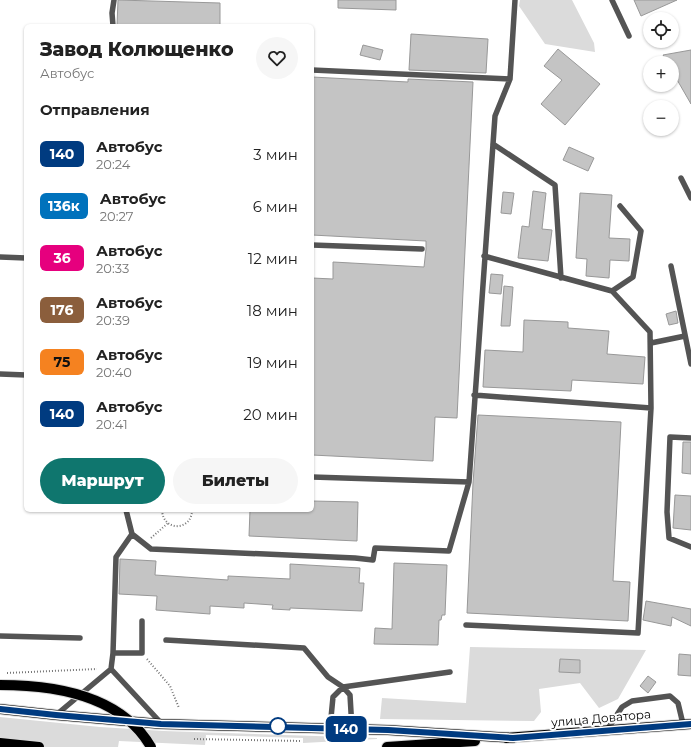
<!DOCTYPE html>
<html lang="ru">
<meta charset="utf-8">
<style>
:root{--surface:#fff;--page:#f6f6f6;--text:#222;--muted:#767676;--accent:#0f766e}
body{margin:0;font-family:Montserrat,sans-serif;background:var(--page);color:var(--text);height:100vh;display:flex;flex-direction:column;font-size:15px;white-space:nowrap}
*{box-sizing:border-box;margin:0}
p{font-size:13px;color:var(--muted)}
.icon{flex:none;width:22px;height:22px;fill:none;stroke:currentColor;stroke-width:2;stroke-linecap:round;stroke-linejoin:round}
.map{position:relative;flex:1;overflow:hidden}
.drawer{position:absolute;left:24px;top:24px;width:290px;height:488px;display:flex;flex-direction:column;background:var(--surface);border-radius:6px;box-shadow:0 1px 3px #0004}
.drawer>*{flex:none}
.badge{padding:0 8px;border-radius:6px;font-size:14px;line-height:26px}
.tools{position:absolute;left:643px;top:12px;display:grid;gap:8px}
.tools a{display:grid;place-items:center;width:36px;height:36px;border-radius:50%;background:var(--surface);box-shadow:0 1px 3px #0004;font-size:20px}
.map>.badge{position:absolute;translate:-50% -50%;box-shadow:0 0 0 2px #fff}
h2{padding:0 16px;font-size:15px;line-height:36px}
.round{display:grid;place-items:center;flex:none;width:42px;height:42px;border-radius:21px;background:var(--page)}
.head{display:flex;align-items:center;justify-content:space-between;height:68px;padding:0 16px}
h1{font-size:19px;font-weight:800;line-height:30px}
.action{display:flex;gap:8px;margin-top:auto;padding:8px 16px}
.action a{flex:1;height:46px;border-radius:24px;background:var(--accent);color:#fff;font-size:16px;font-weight:800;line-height:46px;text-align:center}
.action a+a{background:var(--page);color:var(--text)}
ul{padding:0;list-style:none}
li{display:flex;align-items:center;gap:12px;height:52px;padding:0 16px}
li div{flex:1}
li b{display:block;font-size:15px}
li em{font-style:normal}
li .badge{min-width:44px;font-weight:700;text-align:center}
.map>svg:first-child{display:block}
.green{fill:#dbdbdb}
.building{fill:#c4c4c4;stroke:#989898}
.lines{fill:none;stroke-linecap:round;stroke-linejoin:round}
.primary-casing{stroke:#dbdbdb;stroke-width:12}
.path{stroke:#767676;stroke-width:2;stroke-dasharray:1 2;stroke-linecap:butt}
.lane{stroke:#545454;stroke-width:5.5}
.primary{stroke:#000;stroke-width:10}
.primary-bridge-casing{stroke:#dbdbdb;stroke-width:12;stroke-linecap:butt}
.primary-bridge{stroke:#000;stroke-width:10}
.line-casing{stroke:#fff;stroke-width:9}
.line{stroke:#003b80;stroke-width:6}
.stop-dot{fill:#fff;stroke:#003b80;stroke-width:2}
.labels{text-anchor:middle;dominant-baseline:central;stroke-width:4;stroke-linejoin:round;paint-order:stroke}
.street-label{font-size:12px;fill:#000;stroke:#fff}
</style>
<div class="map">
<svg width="691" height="747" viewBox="0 0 691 747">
<rect width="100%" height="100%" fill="#fff"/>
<path class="green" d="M520,0H572L594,43L595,52L545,44L519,6Z
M470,647L646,650L618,699L599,708L580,683L539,689L541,712L534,721L380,719L382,698L466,703Z
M0,717L100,727L164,731L377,738V739L303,743V738L206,735L205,745L119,741L118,747H0Z"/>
<path class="building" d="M118,0L220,3V26H117Z
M338,0H396V10L338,8Z
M634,0H677L641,16Z
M411,34L488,39L486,73L409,70Z
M363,45L383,50L380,60L360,55Z
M558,49L600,84L565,125L541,104L562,80L544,66Z
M691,50V104L672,71V63H668L663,55Z
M312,77L408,82V79L473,82L457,418L435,417L433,461L312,455V278L333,279V262L424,267L426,249V241L312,235Z
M569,147L594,158L588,171L563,160Z
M533,191L546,193L542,229L552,230L548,261L518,258L522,226L529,227Z
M503,192L514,193L511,214L501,213Z
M580,193L612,195L609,238L630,239L629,261L610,260L609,278L586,276L587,259L576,258Z
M491,274L503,275L501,294L489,293Z
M504,286L513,287L510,326H501Z
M676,311L678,323L669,325L666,314Z
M524,320L568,322V328L609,331L607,354L645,357L643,384L572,380L571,391L483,387L485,350L523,352Z
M478,415L621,422L613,581L630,582L628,621L467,613L473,483Z
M683,442H691V474L682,473Z
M675,495L691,496V530L673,528Z
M312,501L358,502L357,541L249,536L250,510H312Z
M120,559L156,561L155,575L228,580V576L290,579V564L360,568L359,583H364L362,611L290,608V610L272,609L273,605L244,603V608L210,606V614L156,610L157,596L119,594Z
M394,563L447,565L445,615H442L441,620H439L438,645L374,644L375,628L392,629Z
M646,601L691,609V626L672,617L671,626L643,620Z
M679,654L691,655V676L678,675Z
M560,659L580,660V673L559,672Z
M648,676L656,682L648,693L640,686Z"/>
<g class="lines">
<g class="primary-casing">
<path id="primary" d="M0,709L56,715L161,724L388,730L513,738
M506,738L691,724
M0,743L39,747
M387,747L475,741"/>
</g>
<path class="path" d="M162,510C163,532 192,531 192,510
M151,538L168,523
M147,659L170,686L179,708
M7,673L97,669
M194,739L302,741"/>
<path class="lane" d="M612,0L629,36
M113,26L112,13L114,0
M312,70L510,79
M493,144L555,185L561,278
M681,178L691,198
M312,245L422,249
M0,257L26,258
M671,266L691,364
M612,291L633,277L641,231L620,206
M651,343L685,336
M0,374L26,375
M474,395L651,408
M691,438L670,437L667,512L669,538L691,547
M312,477L469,482
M126,510L132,534L151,549L355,558L373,560L375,548L449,551L469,482L495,116L510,79L515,0
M466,625L638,633L651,408L650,332L612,291L484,256
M0,636L80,638
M166,640L304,648L328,677L343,687L450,672
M113,653L116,557L132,534
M111,669L113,653H142V621
M56,715L111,669L161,723
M330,728L333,697L343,687L350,695L352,729
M607,730L622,707L632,701L670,696L678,703L683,724L686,723"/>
<use href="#primary" class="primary"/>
<g class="primary-bridge-casing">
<path id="primary-bridge" d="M0,685C55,685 121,695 151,747"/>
</g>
<use href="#primary-bridge" class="primary-bridge"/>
</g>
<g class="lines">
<g class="line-casing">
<path id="line" d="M0,709L56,715L161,724L388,730L513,738L691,724"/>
</g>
<use href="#line" class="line"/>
</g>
<circle class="stop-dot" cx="278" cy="726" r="8"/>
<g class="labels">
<g class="street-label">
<text transform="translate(601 718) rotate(-5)">улица Доватора</text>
</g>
</g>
</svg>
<div class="tools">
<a><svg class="icon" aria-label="locate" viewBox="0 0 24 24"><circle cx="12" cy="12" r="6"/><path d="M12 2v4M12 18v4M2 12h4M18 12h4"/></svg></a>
<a>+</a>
<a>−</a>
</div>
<b class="badge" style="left:346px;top:729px;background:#003b80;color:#fff">140</b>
<section class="drawer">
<div class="head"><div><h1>Завод Колющенко</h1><p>Автобус</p></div><a class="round"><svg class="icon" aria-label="heart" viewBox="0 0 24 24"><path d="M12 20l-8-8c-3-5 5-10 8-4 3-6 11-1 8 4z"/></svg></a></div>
<h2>Отправления</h2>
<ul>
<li><span class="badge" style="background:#003b80;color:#fff">140</span><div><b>Автобус</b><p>20:24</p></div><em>3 мин</em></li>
<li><span class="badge" style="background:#0072bc;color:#fff">136к</span><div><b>Автобус</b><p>20:27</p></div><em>6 мин</em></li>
<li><span class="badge" style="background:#e6007e;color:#fff">36</span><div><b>Автобус</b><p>20:33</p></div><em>12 мин</em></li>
<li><span class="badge" style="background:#8b5e3c;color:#fff">176</span><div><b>Автобус</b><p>20:39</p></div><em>18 мин</em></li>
<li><span class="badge" style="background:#f58220;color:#111">75</span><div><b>Автобус</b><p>20:40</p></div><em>19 мин</em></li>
<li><span class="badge" style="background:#003b80;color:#fff">140</span><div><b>Автобус</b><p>20:41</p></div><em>20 мин</em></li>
</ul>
<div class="action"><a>Маршрут</a><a>Билеты</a></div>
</section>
</div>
